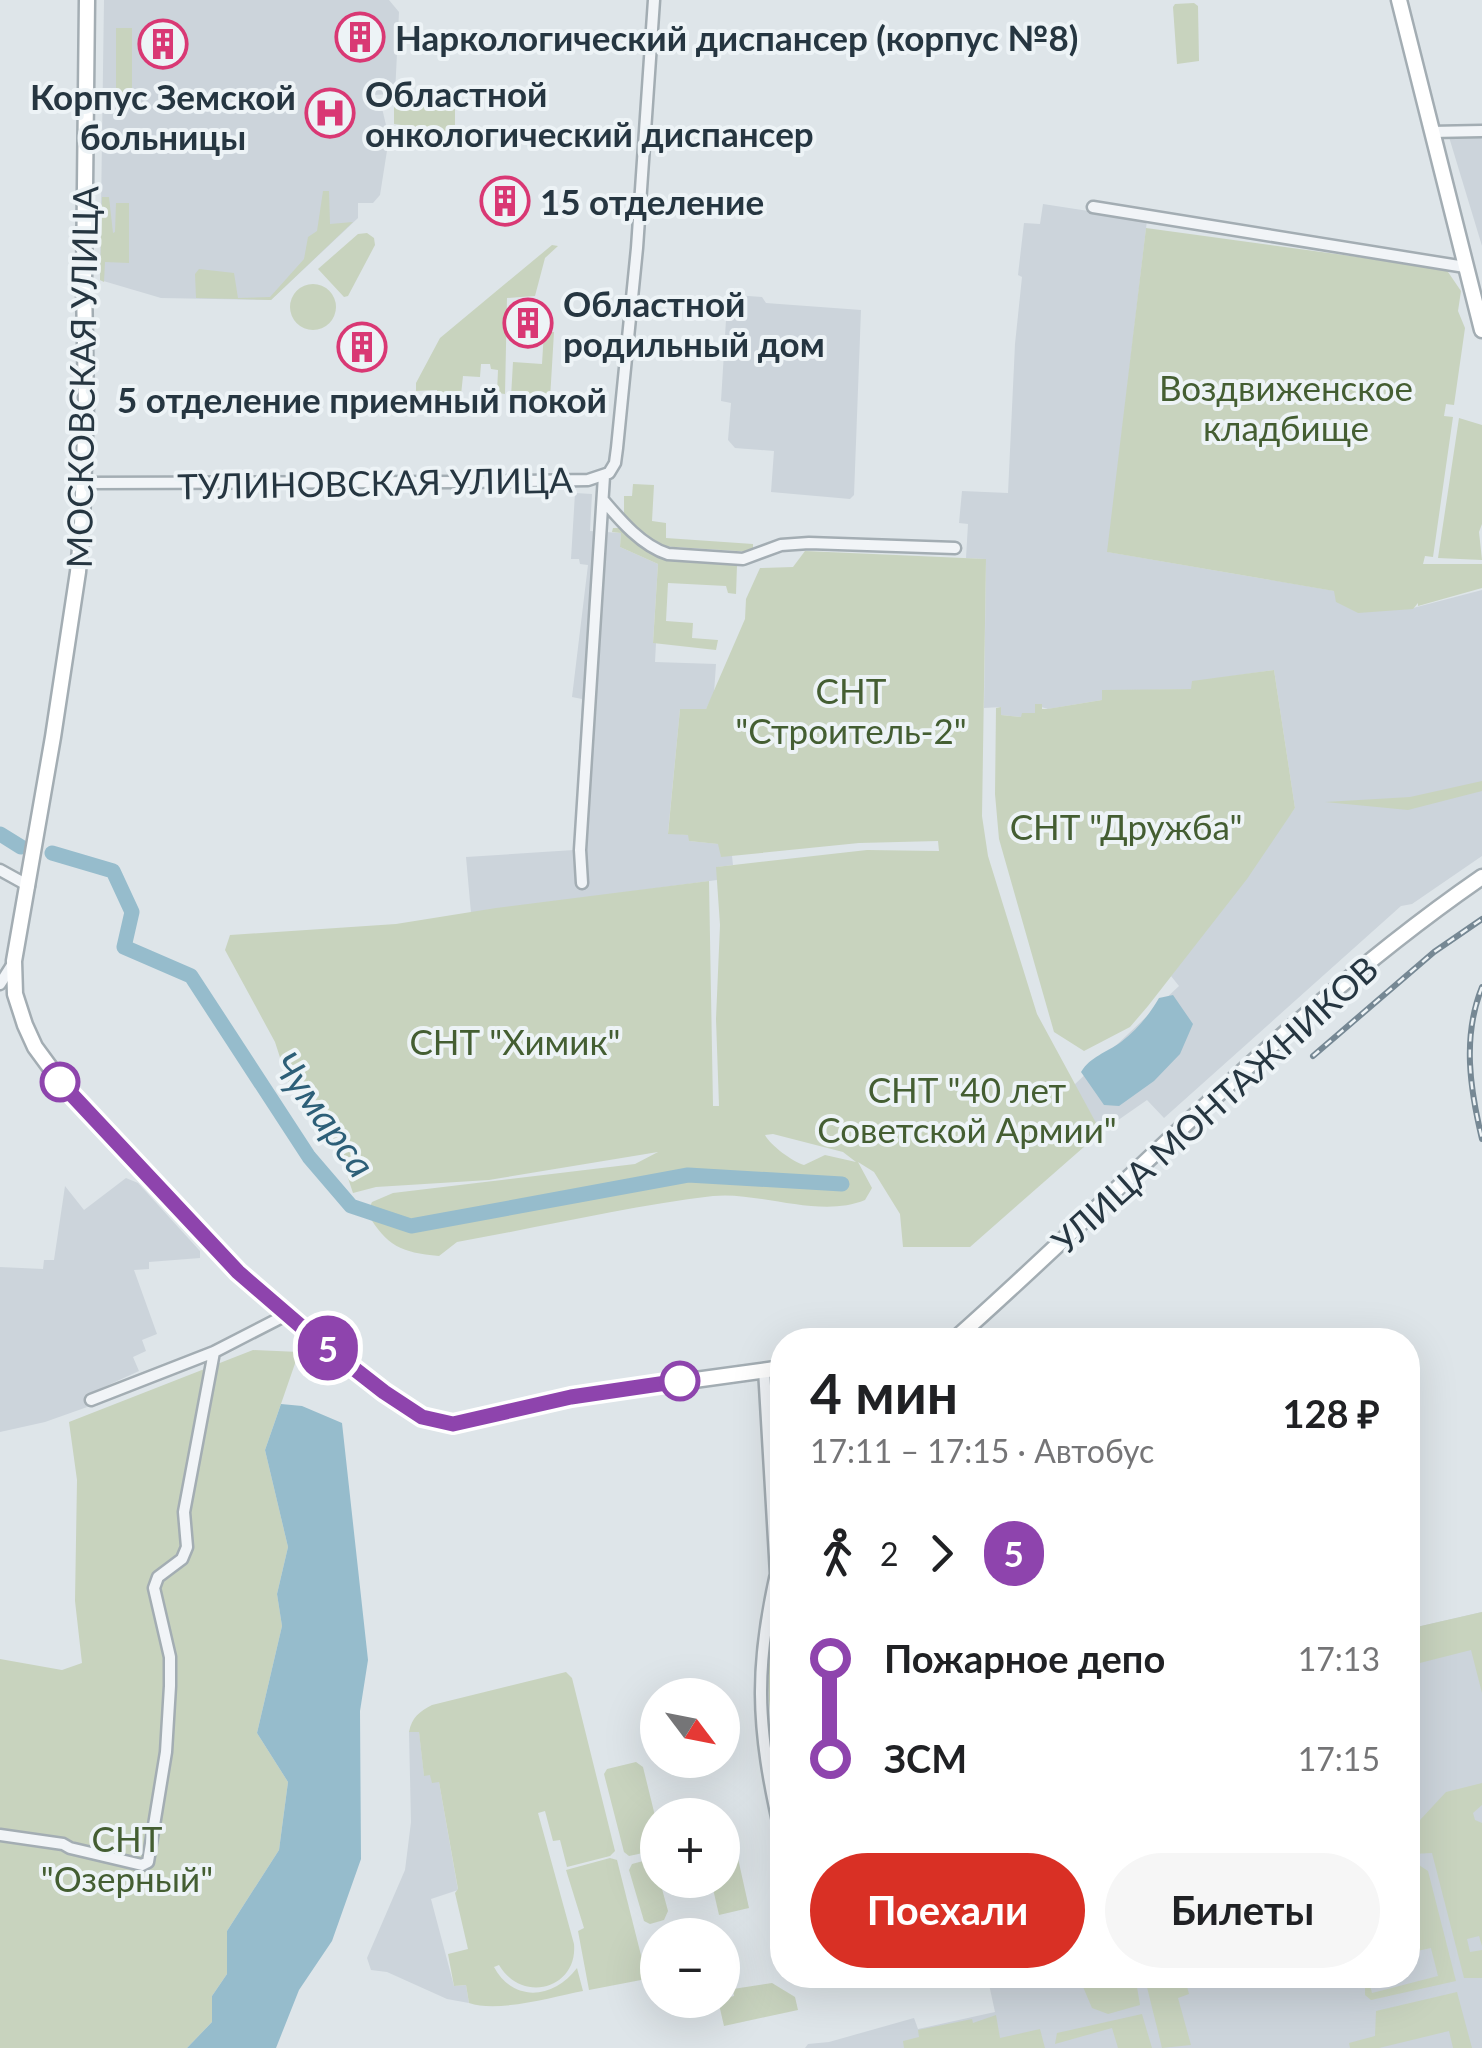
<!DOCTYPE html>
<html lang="ru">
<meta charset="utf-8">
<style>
:root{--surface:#fff;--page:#f6f6f6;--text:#202124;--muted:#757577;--accent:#d93025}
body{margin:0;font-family:Lato,sans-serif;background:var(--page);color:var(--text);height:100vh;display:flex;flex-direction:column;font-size:38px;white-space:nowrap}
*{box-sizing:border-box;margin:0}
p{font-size:32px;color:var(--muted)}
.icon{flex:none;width:55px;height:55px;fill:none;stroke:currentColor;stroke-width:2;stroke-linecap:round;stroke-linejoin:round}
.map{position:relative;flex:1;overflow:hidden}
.sheet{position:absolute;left:770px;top:1328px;width:650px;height:660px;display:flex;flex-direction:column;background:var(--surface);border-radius:40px;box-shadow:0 10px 40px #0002}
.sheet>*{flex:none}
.badge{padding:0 20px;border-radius:32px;font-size:35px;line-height:65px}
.needle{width:65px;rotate:122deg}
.buttons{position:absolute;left:640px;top:1678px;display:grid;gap:20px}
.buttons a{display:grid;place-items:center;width:100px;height:100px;border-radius:50%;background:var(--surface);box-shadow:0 10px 40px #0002;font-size:50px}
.map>.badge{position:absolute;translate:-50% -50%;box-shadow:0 0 0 5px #fff}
.legs{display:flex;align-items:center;gap:15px;height:110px;padding:0 40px;font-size:32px}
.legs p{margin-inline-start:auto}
.head{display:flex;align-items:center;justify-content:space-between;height:170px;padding:0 40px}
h1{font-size:55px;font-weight:700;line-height:75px}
.cta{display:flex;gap:20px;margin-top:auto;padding:20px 40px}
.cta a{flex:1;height:115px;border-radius:60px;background:var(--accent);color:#fff;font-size:40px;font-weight:700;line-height:115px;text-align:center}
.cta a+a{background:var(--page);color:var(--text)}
ul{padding:0 40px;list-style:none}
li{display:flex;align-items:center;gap:35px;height:100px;font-size:38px}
li i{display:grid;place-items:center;width:15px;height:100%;margin:0 12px;background:currentColor}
li i::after{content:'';width:25px;height:25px;margin:-12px;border:8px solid;border-radius:50%;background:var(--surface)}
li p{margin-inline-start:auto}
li:first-child i{background:linear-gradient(#0000 50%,currentColor 0)}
li:last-child i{background:linear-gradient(currentColor 50%,#0000 0)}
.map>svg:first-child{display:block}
.built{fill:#ccd4db}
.green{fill:#c8d3be;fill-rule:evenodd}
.water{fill:#96bccc}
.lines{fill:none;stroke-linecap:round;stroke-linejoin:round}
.river{stroke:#96bccc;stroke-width:15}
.minor-casing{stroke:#a3adb3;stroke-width:15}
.secondary-casing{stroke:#a3adb3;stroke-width:19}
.minor{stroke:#f1f4f7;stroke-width:10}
.secondary{stroke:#fff;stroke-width:14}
.rail-casing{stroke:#768894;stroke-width:6}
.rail{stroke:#edf3f6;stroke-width:2.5;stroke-dasharray:8;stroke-linecap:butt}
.line-1-casing{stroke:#fff;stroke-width:22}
.line-1{stroke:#8e44ad;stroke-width:15}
.stop-1-dot{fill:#fff;stroke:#8e44ad;stroke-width:5}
.labels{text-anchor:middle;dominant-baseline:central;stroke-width:8;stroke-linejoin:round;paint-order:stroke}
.poi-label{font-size:35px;font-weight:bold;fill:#263641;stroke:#edf3f6;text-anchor:start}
.street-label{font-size:35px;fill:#263641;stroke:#edf3f6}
.park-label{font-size:35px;fill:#445e32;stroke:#edf3f6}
.water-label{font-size:38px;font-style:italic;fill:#2d5f78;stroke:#edf3f6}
</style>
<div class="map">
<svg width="1482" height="2048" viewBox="0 0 1482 2048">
<rect width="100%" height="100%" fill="#dee5e9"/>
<path class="built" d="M104,0H389L399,12L395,94L372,95L382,108L389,138L380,195L373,203H358V218L271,300L161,298L100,280Z
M1482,136V246L1449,137Z
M1043,204L1147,220L1108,552L1335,591L1413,608L1482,590V856L1412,904L1401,906L1164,1118L1147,1100L1101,1132L1074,1085L1179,986L1171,976L1295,808L1274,670L1192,682V689L1102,691V700L1048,709L1035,705V714L1021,717L1001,715V707L984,708L986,559L966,558L968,524L959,523L962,491L1008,493L1015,344L1022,277L1018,275L1024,223L1040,224Z
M734,295L762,297L766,303L861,310L854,495L850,499L771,492L774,451L735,448L728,440L731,403L721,401L726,320H733Z
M575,493L592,494L590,531L621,533L620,547L658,564L653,642L656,643L655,662L716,664L714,693L706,709H680L668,833L689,835V841L719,844L721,856H732L733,865L717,867V880L471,913L466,857L574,850L582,699L572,697L588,565L580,564L579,559H571Z
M126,1178L138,1183L200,1251V1258L149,1262V1269L134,1270L157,1334L142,1340L146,1351L133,1357L139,1371L102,1388L107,1400L45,1422L0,1432V1267L43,1269L44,1260H54L65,1186L84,1210Z
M1482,1612V2048H805L808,2044L829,2042L914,2018L918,2029L995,2012L987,1975H1408V1629Z
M419,1731L424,1775H431L439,1782L458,1890L431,1899L454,1986L466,1985L469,2003L447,1999L387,1972L371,1970L367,1958L405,1870L411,1822L409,1732Z"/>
<path class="green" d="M1194,3L1198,6L1199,61L1177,64L1173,7L1175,4Z
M116,28H132V95H116Z
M455,103V127L452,132L394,124V105Z
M323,191H329L330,224L353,222L271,300L196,298L195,274L199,269L234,273L238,298L270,297L304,259L308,237L317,231Z
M102,197H109L113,233L115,232L116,203H129V263L105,262L104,282L100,280Z
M1146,228L1446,269L1461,291L1458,311L1465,328L1454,405L1446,404L1444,416L1453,417L1433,557L1425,556L1423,564H1482V588L1418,606V603L1413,609L1358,613L1336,602L1334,591L1107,552Z
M367,233L374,238L375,245L348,296L344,297L318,269L358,234Z
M552,245L558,246L545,258L535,296L507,298L505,394L497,393L498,370L491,369L490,364H481L480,377L463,376L461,395L437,396V390L416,391V383L440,338Z
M290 307a23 23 0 1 1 46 0a23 23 0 1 1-46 0Z
M544,331L554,332L550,399L511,397L513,362L542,364Z
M1459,418L1482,425V524L1479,532L1482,560L1438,558Z
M633,484L654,485L652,521L666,523V538L753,544V552L659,546L624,520V496H632Z
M613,528H620L658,557L731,561L737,565L736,594L728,593L726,586L668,583L666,621L693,623L692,638L718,640L716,650L653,643L658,564L620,547L621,533L612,532Z
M805,551L986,559L982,816L988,856L1037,1014L1101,1132L970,1247H903L900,1214L874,1172L858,1162L872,1188L865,1200C820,1219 758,1191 713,1196C628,1206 542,1227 457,1242L439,1256C400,1252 388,1247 367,1213L372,1202L393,1193L635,1164L658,1152L489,1180L376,1187L353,1193L336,1142H326L287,1079L275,1042L225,950L230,935L396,924L496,908L709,881L713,1106H719L716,1019L720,925L716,867L867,850L939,851L938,841L859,843L721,857L718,844L689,841L688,835L668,834L680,709H706L745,619L746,599L760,568L793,567ZM773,1134L843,1152L856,1162L825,1155L804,1165C793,1162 770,1145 765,1135Z
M1274,670L1295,808L1247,879L1148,1006L1130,1027L1084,1051L1054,1032L999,839L995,794L996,708L1001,707V715L1021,717L1022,713H1035V704H1042V709H1047L1102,700V690L1191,689L1192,681Z
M1482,781V791L1408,810L1325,802L1410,797Z
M253,1350L299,1352L265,1450L288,1547L277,1594L282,1626L257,1733L288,1782L279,1850L227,1931V1974L212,1996V2022L187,2048H0V1659L62,1670L82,1663L75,1601L77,1480L69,1422Z
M1482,1612V1693L1471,1650L1408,1666V1629Z
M781,1619L782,1715L771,1717C766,1685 769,1654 774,1623Z
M566,1672L572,1678L615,1851L610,1856L567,1867L560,1840L553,1841L545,1811L538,1813L574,1944C578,1989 522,2004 499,1965L494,1967C513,2003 554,1999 577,1968L583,1991C552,1997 498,2013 469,2003L466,1985L454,1986L448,1954L468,1949L455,1893L458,1889L439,1782L432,1783L430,1775L424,1776L419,1732H409C412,1717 419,1712 432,1705Z
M636,1762L643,1767L657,1824V1850L629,1856L624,1852L604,1774L607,1769Z
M1482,1783V1805L1473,1813L1475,1820L1482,1823V1946L1479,1936L1467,1939L1470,1952L1482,1950V1978H1464L1432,1853L1412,1854L1408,1833L1446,1792Z
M737,1854L749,1908L719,1915L711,1880H722L723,1857Z
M610,1858L617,1860L646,1975L641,1980L589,1990L578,1931L584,1928L566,1870Z
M647,1860L655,1863L668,1911L664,1920L650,1924L644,1921L629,1870L632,1864Z
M1419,1865L1428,1871L1456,1981L1371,2000L1365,1995V1987L1370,1986L1372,1993L1438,1976L1431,1948L1408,1953V1866Z
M1078,1975H1135L1140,2005L1108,2014L1092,2008Z
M1144,1975H1184L1189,1994L1178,1998L1191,2045L1162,2048Z
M772,1983L795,1997L798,2010L724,2026L718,2000L734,1996L733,1989Z
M1457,1992L1472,2048H1453L1449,2031L1379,2048H1350L1349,2043L1375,2036L1376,2011Z
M1142,2014L1152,2048H1118L1112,2028L1055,2044L1057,2033Z
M996,2015L1000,2038L1040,2029L1045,2048H904L903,2041L919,2037L918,2030L972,2019L973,2023Z"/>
<path class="water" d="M1173,995L1193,1024L1180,1054L1154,1081L1119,1106L1104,1105L1081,1072C1091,1056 1106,1053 1121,1042C1137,1030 1149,1015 1159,998Z
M281,1404L302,1406L342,1423L368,1660L360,1711L361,1859L332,1941L299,1990L276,2048H187L212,2022V1996L227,1974V1931L279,1850L288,1782L257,1733L282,1626L277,1594L288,1547L265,1450Z"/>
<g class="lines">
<path class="river" d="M0,834L21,847
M52,853L113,871L132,912L124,947L191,976L309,1157L351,1206L411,1226L688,1175L842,1184"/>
<g class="minor-casing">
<path id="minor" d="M1431,132L1482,131
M1093,207L1465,267
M84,483L469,482L588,480L609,473L615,463L617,448L637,248L654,0
M603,500C620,520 642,546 668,554L743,559L781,545L809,543L955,548
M0,870L29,886
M582,883L580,850L604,476
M0,984L14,962
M764,1369L776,1574L782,1596
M91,1400L214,1352L286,1315
M782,1549C753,1662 755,1725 782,1839
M0,1835L63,1844L70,1848L142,1865L148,1862L166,1752L170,1686V1657L154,1588L158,1577L182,1559L187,1547L184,1512L214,1352"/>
</g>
<g class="secondary-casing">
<path id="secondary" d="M87,0L84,282L86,405L82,524L78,572L53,737L14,961L15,994L25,1025L35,1047L60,1081L238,1272L286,1315L384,1392L422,1417L453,1424L571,1397L782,1368
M1399,0L1482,330
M954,1340C1129,1185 1289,1010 1482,877"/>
</g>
<use href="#minor" class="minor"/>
<use href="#secondary" class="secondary"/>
<g class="rail-casing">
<path id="rail" d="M1482,987C1462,1037 1470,1089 1482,1139
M1313,1056L1434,952L1482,919"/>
</g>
<use href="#rail" class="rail"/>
</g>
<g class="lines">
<g class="line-1-casing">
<path id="line-1" d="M60,1082L238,1272L311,1335L384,1392L422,1417L453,1424L571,1397L680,1381"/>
</g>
<use href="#line-1" class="line-1"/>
</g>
<defs>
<g id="building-ring" transform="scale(2.5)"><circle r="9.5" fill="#edf3f6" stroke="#d93874" stroke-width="1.5"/><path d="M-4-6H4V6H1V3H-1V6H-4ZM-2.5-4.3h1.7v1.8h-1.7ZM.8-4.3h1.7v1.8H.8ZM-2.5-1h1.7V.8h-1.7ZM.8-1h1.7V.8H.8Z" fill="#d93874"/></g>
<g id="hospital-ring" transform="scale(2.5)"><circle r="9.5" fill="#edf3f6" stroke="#d93874" stroke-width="1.5"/><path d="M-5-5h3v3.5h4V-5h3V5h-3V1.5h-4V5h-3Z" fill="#d93874"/></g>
</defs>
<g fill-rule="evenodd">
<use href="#building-ring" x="360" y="37"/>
<use href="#building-ring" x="163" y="44"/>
<use href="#hospital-ring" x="330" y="113"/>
<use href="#building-ring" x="505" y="201"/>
<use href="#building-ring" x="528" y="323"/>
<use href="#building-ring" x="362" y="347"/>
</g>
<g class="stop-1-dot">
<circle cx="60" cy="1082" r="18"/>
<circle cx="680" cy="1381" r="18"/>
</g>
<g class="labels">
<g class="poi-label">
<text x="395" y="37">Наркологический диспансер (корпус №8)</text>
<text x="365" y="93">Областной<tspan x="365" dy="40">онкологический диспансер</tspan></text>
<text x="163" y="96" text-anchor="middle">Корпус Земской<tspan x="163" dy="40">больницы</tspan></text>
<text x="540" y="201">15 отделение</text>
<text x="563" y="303">Областной<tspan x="563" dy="40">родильный дом</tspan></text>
<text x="362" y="399" text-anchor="middle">5 отделение приемный покой</text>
</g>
<g class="street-label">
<text transform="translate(81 377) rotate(-89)">МОСКОВСКАЯ УЛИЦА</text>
<text transform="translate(375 482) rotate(-1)">ТУЛИНОВСКАЯ УЛИЦА</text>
<text transform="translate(1214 1104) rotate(-42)">УЛИЦА МОНТАЖНИКОВ</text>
</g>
<g class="park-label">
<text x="1286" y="387">Воздвиженское<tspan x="1286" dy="40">кладбище</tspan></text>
<text x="851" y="690">СНТ<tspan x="851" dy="40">"Строитель-2"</tspan></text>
<text x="1126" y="826">СНТ "Дружба"</text>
<text x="515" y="1041">СНТ "Химик"</text>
<text x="967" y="1089">СНТ "40 лет<tspan x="967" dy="40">Советской Армии"</tspan></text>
<text x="127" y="1838">СНТ<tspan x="127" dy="40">"Озерный"</tspan></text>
</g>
<g class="water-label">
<text transform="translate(325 1114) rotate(54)">Чумарса</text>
</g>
</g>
</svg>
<div class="buttons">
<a><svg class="needle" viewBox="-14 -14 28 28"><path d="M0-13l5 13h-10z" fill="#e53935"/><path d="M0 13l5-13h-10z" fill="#757577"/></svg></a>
<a>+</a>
<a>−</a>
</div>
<b class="badge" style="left:328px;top:1348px;background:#8e44ad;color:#fff">5</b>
<section class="sheet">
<div class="head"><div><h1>4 мин</h1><p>17:11 – 17:15 · Автобус</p></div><b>128 ₽</b></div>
<div class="legs"><svg class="icon" aria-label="walk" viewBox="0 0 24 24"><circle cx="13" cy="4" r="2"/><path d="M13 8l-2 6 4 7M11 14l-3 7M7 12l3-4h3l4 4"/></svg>2<svg class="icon" aria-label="forward" viewBox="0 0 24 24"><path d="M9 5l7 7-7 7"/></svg><b class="badge" style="background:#8e44ad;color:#fff">5</b></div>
<ul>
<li><i style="color:#8e44ad"></i><b>Пожарное депо</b><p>17:13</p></li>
<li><i style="color:#8e44ad"></i><b>ЗСМ</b><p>17:15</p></li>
</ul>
<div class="cta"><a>Поехали</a><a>Билеты</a></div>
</section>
</div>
